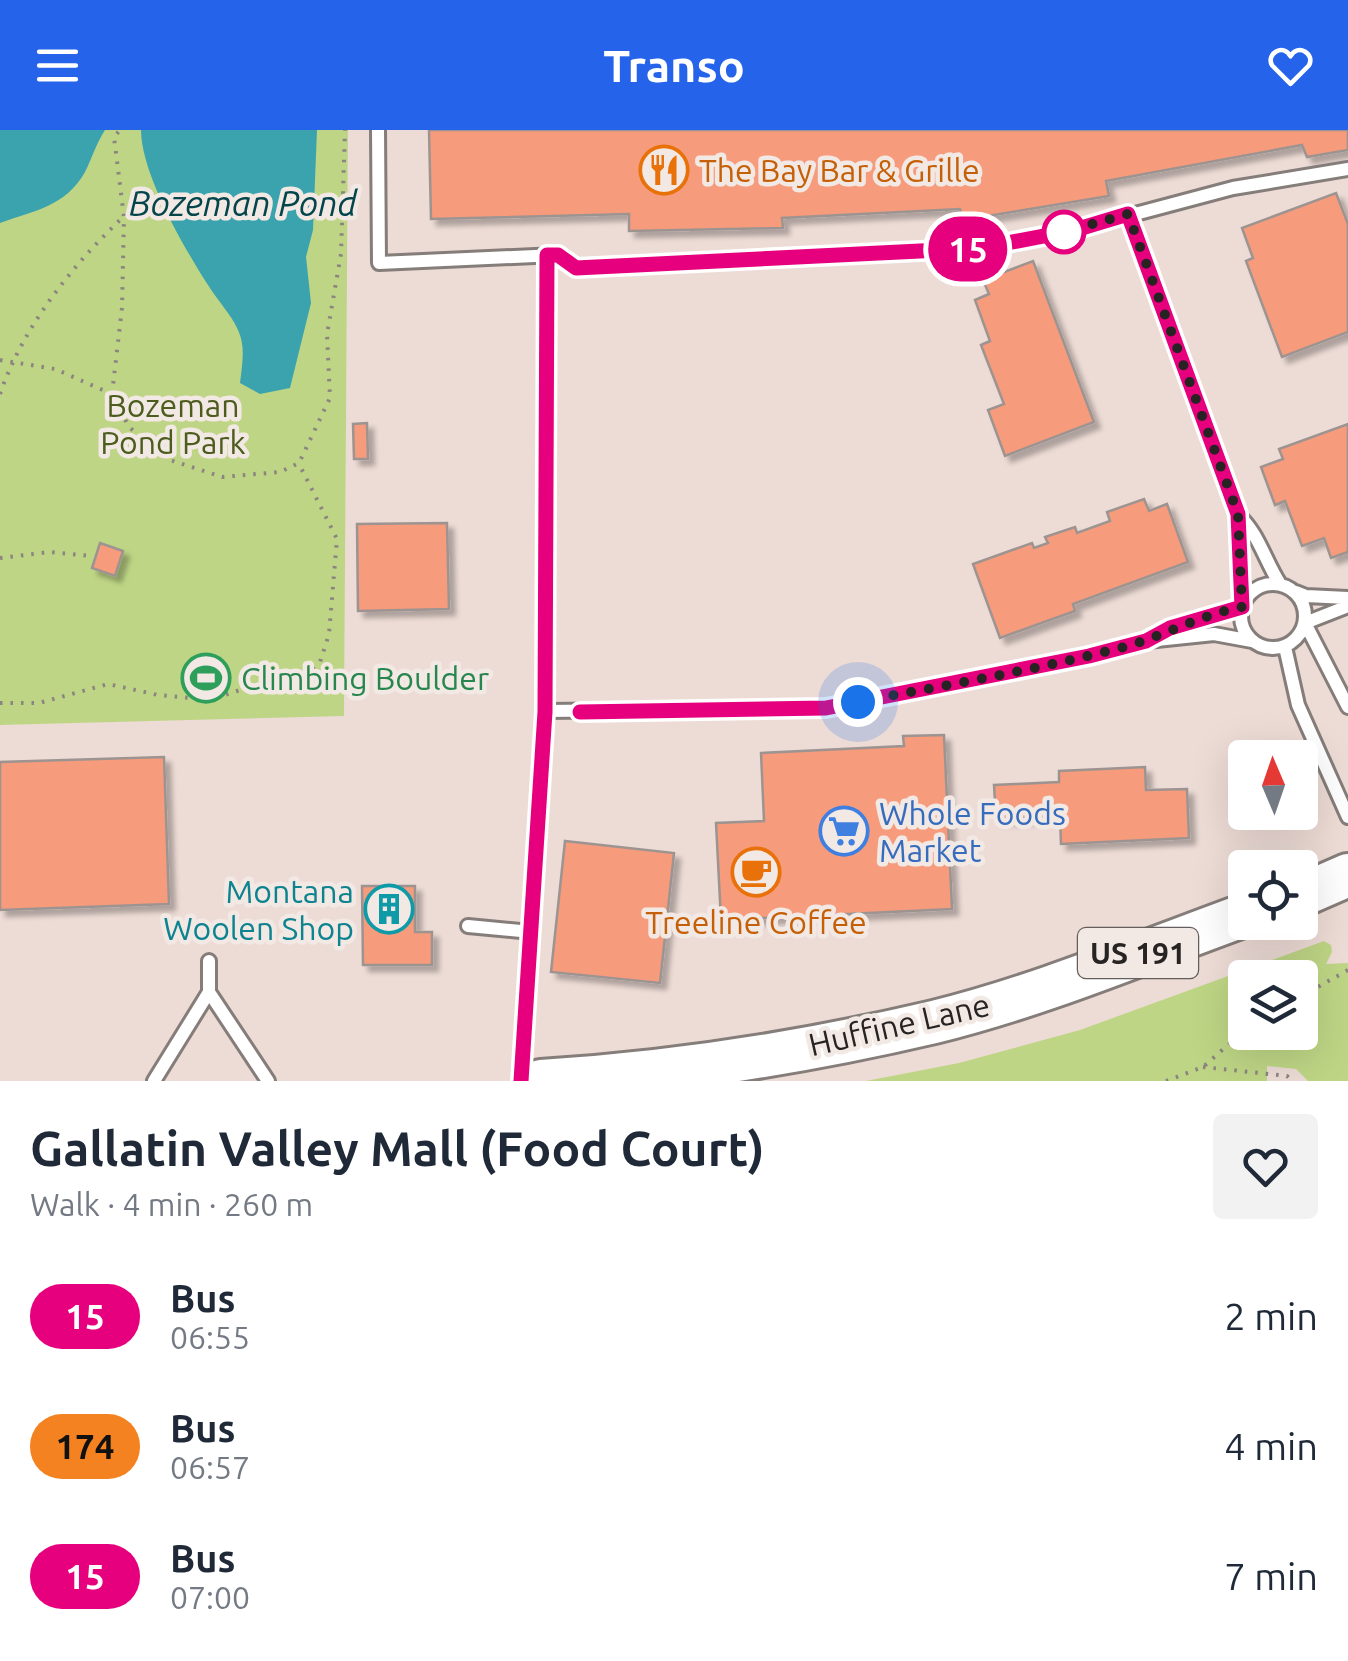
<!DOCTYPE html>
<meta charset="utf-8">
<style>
:root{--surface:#fff;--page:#f2f2f3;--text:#1f2937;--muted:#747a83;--accent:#2563eb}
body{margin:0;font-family:Ubuntu,sans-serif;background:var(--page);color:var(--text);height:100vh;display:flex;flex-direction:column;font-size:38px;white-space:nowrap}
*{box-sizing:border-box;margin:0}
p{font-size:32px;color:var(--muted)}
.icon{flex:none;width:55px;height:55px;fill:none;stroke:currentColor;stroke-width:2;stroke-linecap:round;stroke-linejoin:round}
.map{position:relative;height:951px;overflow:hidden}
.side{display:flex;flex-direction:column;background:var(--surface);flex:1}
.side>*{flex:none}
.badge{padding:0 20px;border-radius:32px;font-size:35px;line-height:65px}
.needle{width:65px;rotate:358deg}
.buttons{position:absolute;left:1228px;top:610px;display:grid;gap:20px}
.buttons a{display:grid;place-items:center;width:90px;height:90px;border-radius:10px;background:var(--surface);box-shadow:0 10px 40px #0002;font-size:50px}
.you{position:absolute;width:50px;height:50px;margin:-25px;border:8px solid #fff;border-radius:50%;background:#1a73e8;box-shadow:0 0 0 15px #1a73e833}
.map>.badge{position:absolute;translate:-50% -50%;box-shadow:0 0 0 5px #fff}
.round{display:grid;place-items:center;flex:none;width:105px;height:105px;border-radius:10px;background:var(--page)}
.overview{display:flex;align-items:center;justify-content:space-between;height:170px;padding:0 30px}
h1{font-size:48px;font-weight:700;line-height:75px}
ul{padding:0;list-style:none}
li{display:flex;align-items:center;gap:30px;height:130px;padding:0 30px}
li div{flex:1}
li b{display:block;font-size:38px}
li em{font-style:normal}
li .badge{min-width:110px;font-weight:700;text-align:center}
header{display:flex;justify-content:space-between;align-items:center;height:130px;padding:0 30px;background:var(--accent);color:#fff;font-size:45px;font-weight:700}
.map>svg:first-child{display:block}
.built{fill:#eddbd5;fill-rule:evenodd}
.green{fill:#bed585;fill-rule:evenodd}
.water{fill:#3aa3ad}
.building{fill:#f69b7b;stroke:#9d9491;stroke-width:2.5;filter:url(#shadow)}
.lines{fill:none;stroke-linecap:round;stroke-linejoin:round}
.service-casing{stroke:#857d7a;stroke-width:18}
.trunk-casing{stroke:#857d7a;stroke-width:48}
.path{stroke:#8b8481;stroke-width:4;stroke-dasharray:2.5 8;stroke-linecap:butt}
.service{stroke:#fff;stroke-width:12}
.trunk{stroke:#fff;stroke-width:42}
.line-casing{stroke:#fff;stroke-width:22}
.line{stroke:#e6007e;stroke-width:15}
.walk{stroke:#272322;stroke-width:10;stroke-dasharray:0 18}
.stop-dot{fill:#fff;stroke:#e6007e;stroke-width:5}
.labels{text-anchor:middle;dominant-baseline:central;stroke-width:9;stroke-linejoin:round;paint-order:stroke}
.shield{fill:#f2e8e4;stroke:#645e5c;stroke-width:2.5}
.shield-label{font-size:30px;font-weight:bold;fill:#272322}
.food-label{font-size:32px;fill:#c56008;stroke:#f2e8e4;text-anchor:start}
.park-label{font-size:32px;fill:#4c5c1d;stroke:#f2e8e4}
.leisure-label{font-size:32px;fill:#27864d;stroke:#f2e8e4;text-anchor:start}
.shop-label{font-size:32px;fill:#366cbe;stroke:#f2e8e4;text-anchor:start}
.culture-label{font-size:32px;fill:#0d838f;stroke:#f2e8e4;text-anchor:end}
.street-label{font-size:32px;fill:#272322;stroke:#f2e8e4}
.water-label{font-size:35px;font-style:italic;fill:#03454b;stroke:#f2e8e4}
</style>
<header><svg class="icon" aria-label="menu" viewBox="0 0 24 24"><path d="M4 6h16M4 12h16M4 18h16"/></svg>Transo<svg class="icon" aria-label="heart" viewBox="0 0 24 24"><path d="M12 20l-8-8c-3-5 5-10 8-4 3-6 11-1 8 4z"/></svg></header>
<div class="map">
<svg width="1348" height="951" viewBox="0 0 1348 951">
<defs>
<filter id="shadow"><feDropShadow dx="6" dy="6" stdDeviation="2.5" flood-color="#0004"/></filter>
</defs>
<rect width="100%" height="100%" fill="#f2e8e4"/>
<path class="built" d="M348,0H1348V951H0V595L344,585ZM1245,628H1300V682H1245ZM1245,738H1300V792H1245ZM1245,848H1300V902H1245Z"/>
<path class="green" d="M0,0H348L344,586L0,595Z
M1324,811L1331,815L1332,822L1326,834L1348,833V951H1308L1296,939L1267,936V951H866L959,933L1080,900ZM1245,848H1300V902H1245Z"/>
<path class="water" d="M0,0H105C96,14 92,28 85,42C65,77 35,80 0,93Z
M141,0H317L313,100L306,127L311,173L290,258L260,264L240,253C242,235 246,217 238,200C231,184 217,170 208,155C184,118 141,43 141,0Z"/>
<path class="building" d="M429,0H1348V20L1307,27L1302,15L1106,51L1109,66L963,90L960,79L782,88L783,98L629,101V84L431,89Z
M1336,63L1348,94V202L1282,227L1246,131L1253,128L1242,98Z
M1033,131L1094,292L1005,326L988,280L1004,274L981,215L990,211L975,170L989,164L983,150Z
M367,293L368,329H354L353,294Z
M1348,294V422L1331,428L1324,408L1302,416L1285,371L1275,375L1261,337L1283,329L1279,319Z
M1144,369L1149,381L1167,374L1188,432L1073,474L1075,481L1000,508L973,434L1032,413L1034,418L1048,413L1045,407L1075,397L1077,403L1110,391L1107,382Z
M447,393L449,479L358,481L357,394Z
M100,413L123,421L115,446L92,438Z
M944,605L952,779L721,790L716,693L764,691L761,623L904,616L903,606Z
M164,627L169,774L0,780V632Z
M1145,637L1146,660L1187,659L1189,708L1061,714L1060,686L996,689L994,655L1059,652V641Z
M565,711L674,723L660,853L551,842Z
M362,756H415V802H432V835H363Z"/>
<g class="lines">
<g class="service-casing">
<path id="service" d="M378,0L379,133L557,125L576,138L602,137L981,118L1075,100L1233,58L1348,39
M1128,84L1238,385L1244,469
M1238,385C1258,402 1265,431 1280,454
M1241 486a32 32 0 1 1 64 0a32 32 0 1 1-64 0Z
M1296,462L1306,466L1348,468
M1348,476L1305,493L1348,577
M1153,507L1170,498L1241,477
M1285,517L1298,575L1348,687
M545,581L826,578L1036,538L1147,511L1214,504L1252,511
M468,796L531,802
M209,831V862L268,951
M154,951L209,862
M521,951L545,581L547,125"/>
</g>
<g class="trunk-casing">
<path id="trunk" d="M1300,766L1348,745
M541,951C672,943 806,922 934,892C1040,866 1143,822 1245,785"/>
</g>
<path class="path" d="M0,230L55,239L112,264L129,297L167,329L222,347L280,342L299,333L330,268L327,204L341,124L345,0
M0,264C23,197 71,137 121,89
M112,264L122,178L124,87L114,7L120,0
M0,428L49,422L92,426
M0,573H39L108,554L158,565L210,570L240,560L271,562L297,553L320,532L329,504L337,409L299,334
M1300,867L1348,840
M1203,937L1287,946L1292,951
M1166,951L1203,937L1245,900"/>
<use href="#service" class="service"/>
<use href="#trunk" class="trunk"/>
</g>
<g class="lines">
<g class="line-casing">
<path id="line" d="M521,951L545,582L547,125H558L576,138L981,118L1075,100L1128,84L1238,384L1242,477L1170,498L1146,511L1089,526L826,578L580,582"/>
</g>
<use href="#line" class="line"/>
<path class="walk" d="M858,572C947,555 1036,540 1124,517C1164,506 1200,485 1242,477L1238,384L1128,84L1064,102"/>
</g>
<defs>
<g id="restaurant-ring" transform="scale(2.5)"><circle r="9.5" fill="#f2e8e4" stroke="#e8710a" stroke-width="1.5"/><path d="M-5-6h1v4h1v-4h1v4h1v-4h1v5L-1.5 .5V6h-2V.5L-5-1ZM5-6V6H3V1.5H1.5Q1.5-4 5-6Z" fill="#e8710a"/></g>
<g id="stadium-ring" transform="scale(2.5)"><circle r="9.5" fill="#f2e8e4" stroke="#2e9e5b" stroke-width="1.5"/><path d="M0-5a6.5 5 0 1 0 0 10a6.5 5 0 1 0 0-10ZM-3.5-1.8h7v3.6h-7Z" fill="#2e9e5b"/></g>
<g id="supermarket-ring" transform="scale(2.5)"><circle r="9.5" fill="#f2e8e4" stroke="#3f7fe0" stroke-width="1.5"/><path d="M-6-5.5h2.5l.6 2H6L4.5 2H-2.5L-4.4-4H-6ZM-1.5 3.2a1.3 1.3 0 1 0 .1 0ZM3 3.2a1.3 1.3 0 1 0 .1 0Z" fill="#3f7fe0"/></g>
<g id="cafe-ring" transform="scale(2.5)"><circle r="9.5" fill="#f2e8e4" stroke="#e8710a" stroke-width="1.5"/><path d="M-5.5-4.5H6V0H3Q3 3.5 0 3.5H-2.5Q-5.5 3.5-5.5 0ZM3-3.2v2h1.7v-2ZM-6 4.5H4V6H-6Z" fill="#e8710a"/></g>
<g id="building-ring" transform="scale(2.5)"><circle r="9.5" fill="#f2e8e4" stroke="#0f9aa8" stroke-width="1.5"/><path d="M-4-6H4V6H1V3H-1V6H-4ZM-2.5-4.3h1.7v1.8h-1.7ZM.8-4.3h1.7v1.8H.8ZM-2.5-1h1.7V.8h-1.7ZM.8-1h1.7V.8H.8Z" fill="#0f9aa8"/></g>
</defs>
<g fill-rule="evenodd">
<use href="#restaurant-ring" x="664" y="40"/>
<use href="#stadium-ring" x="206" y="548"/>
<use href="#supermarket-ring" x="844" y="701"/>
<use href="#cafe-ring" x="756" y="742"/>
<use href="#building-ring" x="389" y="779"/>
</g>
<circle class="stop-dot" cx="1064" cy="102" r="20"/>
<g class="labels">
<rect class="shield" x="1078" y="798" width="120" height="50" rx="8"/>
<g class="shield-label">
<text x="1138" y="823">US 191</text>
</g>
<g class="food-label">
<text x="699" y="40">The Bay Bar &amp; Grille</text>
<text x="756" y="792" text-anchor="middle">Treeline Coffee</text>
</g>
<g class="park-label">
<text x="173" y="275">Bozeman<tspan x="173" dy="37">Pond Park</tspan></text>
</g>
<g class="leisure-label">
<text x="241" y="548">Climbing Boulder</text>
</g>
<g class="shop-label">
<text x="879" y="683">Whole Foods<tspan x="879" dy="37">Market</tspan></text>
</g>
<g class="culture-label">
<text x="354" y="761">Montana<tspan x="354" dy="37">Woolen Shop</tspan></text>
</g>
<g class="street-label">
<text transform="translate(899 894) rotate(-13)">Huffine Lane</text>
</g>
<g class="water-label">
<text x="243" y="73">Bozeman Pond</text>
</g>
</g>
</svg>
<div class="buttons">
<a><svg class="needle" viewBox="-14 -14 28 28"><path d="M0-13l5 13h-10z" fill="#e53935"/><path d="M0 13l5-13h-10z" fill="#747a83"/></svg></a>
<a><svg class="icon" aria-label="locate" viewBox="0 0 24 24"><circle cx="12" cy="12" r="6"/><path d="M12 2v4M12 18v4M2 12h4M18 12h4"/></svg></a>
<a><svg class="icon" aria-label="layers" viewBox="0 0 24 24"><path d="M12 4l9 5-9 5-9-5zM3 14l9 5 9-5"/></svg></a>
</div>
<div class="you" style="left:858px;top:572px"></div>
<b class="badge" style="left:968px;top:119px;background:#e6007e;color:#fff">15</b>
</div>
<section class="side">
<div class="overview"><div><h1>Gallatin Valley Mall (Food Court)</h1><p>Walk · 4 min · 260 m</p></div><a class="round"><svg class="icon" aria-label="heart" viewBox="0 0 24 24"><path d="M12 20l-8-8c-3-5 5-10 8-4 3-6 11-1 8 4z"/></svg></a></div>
<ul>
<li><span class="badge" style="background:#e6007e;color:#fff">15</span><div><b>Bus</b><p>06:55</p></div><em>2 min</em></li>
<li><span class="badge" style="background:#f58220;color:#111">174</span><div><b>Bus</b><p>06:57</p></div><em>4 min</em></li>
<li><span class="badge" style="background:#e6007e;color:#fff">15</span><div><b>Bus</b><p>07:00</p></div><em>7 min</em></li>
</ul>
</section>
